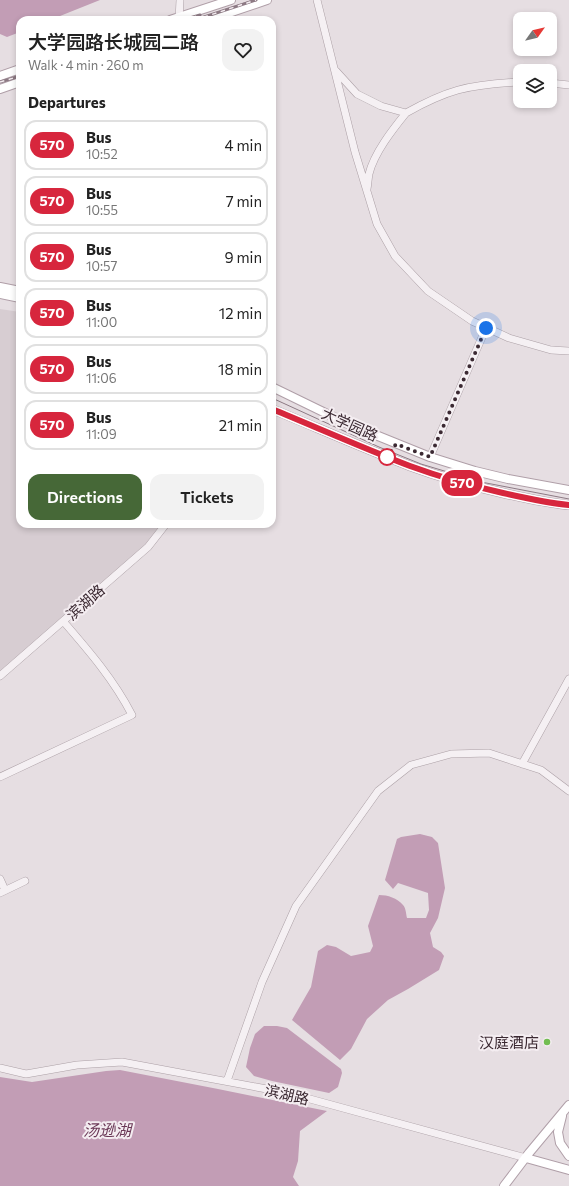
<!DOCTYPE html>
<meta charset="utf-8">
<style>
:root{--surface:#fff;--page:#f2f2f2;--text:#222;--muted:#767676;--line:#e0e0e0;--accent:#466837}
body{margin:0;font-family:Commissioner,"Noto Sans SC",sans-serif;background:var(--page);color:var(--text);height:100vh;display:flex;flex-direction:column;font-size:15px;white-space:nowrap}
*{box-sizing:border-box;margin:0}
p{font-size:13px;color:var(--muted)}
.icon{flex:none;width:22px;height:22px;fill:none;stroke:currentColor;stroke-width:2;stroke-linecap:round;stroke-linejoin:round}
.map{position:relative;flex:1;overflow:hidden}
.sheet{position:absolute;left:16px;top:16px;width:260px;height:512px;display:flex;flex-direction:column;background:var(--surface);border-radius:12px;box-shadow:0 2px 6px #0003}
.sheet>*{flex:none}
.badge{padding:0 8px;border-radius:13px;font-size:14px;line-height:26px}
.needle{width:26px;rotate:56deg}
.tools{position:absolute;left:513px;top:12px;display:grid;gap:8px}
.tools a{display:grid;place-items:center;width:44px;height:44px;border-radius:8px;background:var(--surface);box-shadow:0 2px 6px #0003;font-size:20px}
.you{position:absolute;width:20px;height:20px;margin:-10px;border:3px solid #fff;border-radius:50%;background:#1a73e8;box-shadow:0 0 0 6px #1a73e833}
.map>.badge{position:absolute;translate:-50% -50%;box-shadow:0 0 0 2px #fff}
h2{padding:0 12px;font-size:15px;line-height:36px}
.round{display:grid;place-items:center;flex:none;width:42px;height:42px;border-radius:12px;background:var(--page)}
.overview{display:flex;align-items:center;justify-content:space-between;height:68px;padding:0 12px}
h1{font-size:19px;font-weight:600;line-height:30px}
.primary-button{display:flex;gap:8px;margin-top:auto;padding:8px 12px}
.primary-button a{flex:1;height:46px;border-radius:12px;background:var(--accent);color:#fff;font-size:16px;font-weight:600;line-height:46px;text-align:center}
.primary-button a+a{background:var(--page);color:var(--text)}
ul{padding:0;list-style:none}
li{display:flex;align-items:center;gap:12px;height:50px;margin:0 8px 6px;padding:0 4px;border:2px solid var(--line);border-radius:12px}
li div{flex:1}
li b{display:block;font-size:15px}
li em{font-style:normal}
li .badge{min-width:44px;font-weight:700;text-align:center}
.map>svg:first-child{display:block}
.built{fill:#d7cdd2}
.water{fill:#c29db5}
.lines{fill:none;stroke-linecap:round;stroke-linejoin:round}
.minor-casing{stroke:#aca0a6;stroke-width:8}
.major-casing{stroke:#b09fa8;stroke-width:10}
.minor{stroke:#f5f0f3;stroke-width:7}
.major{stroke:#fff;stroke-width:8}
.tram{stroke:#8d7a84;stroke-width:1}
.rail-casing{stroke:#8d7a84;stroke-width:3}
.rail{stroke:#f4edf1;stroke-width:1.5;stroke-dasharray:4.5;stroke-linecap:butt}
.line-casing{stroke:#fff;stroke-width:9}
.line{stroke:#d7263d;stroke-width:6}
.walk{stroke:#3b2932;stroke-width:4;stroke-dasharray:0 7.2}
.stop-dot{fill:#fff;stroke:#d7263d;stroke-width:2}
.poi-dot{fill:#72bd51;stroke:#f4edf1;stroke-width:1.5}
.labels{text-anchor:middle;dominant-baseline:central;stroke-width:4;stroke-linejoin:round;paint-order:stroke}
.street-label{font-size:15px;fill:#3b2932;stroke:#f4edf1}
.poi-label{font-size:15px;fill:#3b2932;stroke:#f4edf1;text-anchor:end}
.water-label{font-size:16px;font-style:italic;fill:#6a3856;stroke:#f4edf1}
</style>
<div class="map">
<svg width="569" height="1186" viewBox="0 0 569 1186">
<rect width="100%" height="100%" fill="#e6dee2"/>
<path class="built" d="M0,309L20,312V524H161L140,551L0,673Z"/>
<path class="water" d="M0,0H100L50,20H20V32L7,37L0,34Z
M420,834L432,837L438,843L445,888L438,918L430,933L433,947L441,952L444,956L439,970L408,989L388,1000L367,1019L351,1049L340,1060L292,1020L311,987L318,951L327,945L336,947L351,956L370,952L373,946L368,926L379,895C388,895 397,898 403,905C406,908 406,914 407,918H426L429,910L428,893L398,883L393,889L385,880L397,839L401,837Z
M264,1026H277L287,1028L341,1069L342,1073L338,1087L329,1093L272,1081L254,1076L246,1067L250,1048L255,1034Z
M120,1070L218,1089L327,1111L300,1131L298,1161L293,1177L299,1186H0V1077L32,1082L106,1071Z"/>
<g class="lines">
<g class="minor-casing">
<path id="minor" d="M317,0L355,152L377,224L395,256L428,291L472,321L509,338L551,350L569,351
M179,20L180,0
M336,71L357,94L381,106L406,113C393,129 374,153 369,174C368,179 368,184 367,189
M550,83L569,85
M406,113C422,104 440,95 458,90C477,85 500,83 520,82
M430,457L486,328
M0,676L148,547L166,524
M522,764L569,679
M0,777L132,715C114,680 89,651 63,621
M0,879L5,890
M0,893L25,881
M0,1068L26,1074L77,1065L122,1062L288,1093L526,1158
M227,1081L262,982L296,906L378,791L411,765L451,754L489,753L541,770L569,791"/>
</g>
<g class="major-casing">
<path id="major" d="M170,20L231,0
M208,20L267,0
M0,76L20,69
M0,89L20,82
M0,287L20,291
M0,294L20,298
M272,387L346,423L430,457L475,471L508,479L569,490
M272,409C318,428 363,448 410,466C440,477 472,486 503,493C525,498 547,503 569,505
M562,1116L558,1132L560,1143L569,1156
M526,1158L569,1170
M504,1186L529,1153L569,1105"/>
</g>
<use href="#minor" class="minor"/>
<use href="#major" class="major"/>
<path class="tram" d="M272,398L379,447L421,464L481,482L569,499"/>
<g class="rail-casing">
<path id="rail" d="M183,20L200,15
M195,20L256,0
M0,82L20,76"/>
</g>
<use href="#rail" class="rail"/>
</g>
<g class="lines">
<g class="line-casing">
<path id="line" d="M272,409C318,428 363,448 410,466C440,477 472,486 503,493C525,498 547,503 569,505"/>
</g>
<use href="#line" class="line"/>
<path class="walk" d="M387,457L396,444L430,457L486,328"/>
</g>
<circle class="stop-dot" cx="387" cy="457" r="8"/>
<circle class="poi-dot" cx="547" cy="1042" r="4"/>
<g class="labels">
<g class="street-label">
<text transform="translate(350 424) rotate(24)">大学园路</text>
<text transform="translate(85 602) rotate(-41)">滨湖路</text>
<text transform="translate(287 1094) rotate(13)">滨湖路</text>
</g>
<g class="poi-label">
<text x="539" y="1042">汉庭酒店</text>
</g>
<g class="water-label">
<text x="107" y="1129">汤逊湖</text>
</g>
</g>
</svg>
<div class="tools">
<a><svg class="needle" viewBox="-14 -14 28 28"><path d="M0-13l5 13h-10z" fill="#e53935"/><path d="M0 13l5-13h-10z" fill="#767676"/></svg></a>
<a><svg class="icon" aria-label="layers" viewBox="0 0 24 24"><path d="M12 4l9 5-9 5-9-5zM3 14l9 5 9-5"/></svg></a>
</div>
<div class="you" style="left:486px;top:328px"></div>
<b class="badge" style="left:462px;top:483px;background:#d7263d;color:#fff">570</b>
<section class="sheet">
<div class="overview"><div><h1>大学园路长城园二路</h1><p>Walk · 4 min · 260 m</p></div><a class="round"><svg class="icon" aria-label="heart" viewBox="0 0 24 24"><path d="M12 20l-8-8c-3-5 5-10 8-4 3-6 11-1 8 4z"/></svg></a></div>
<h2>Departures</h2>
<ul>
<li><span class="badge" style="background:#d7263d;color:#fff">570</span><div><b>Bus</b><p>10:52</p></div><em>4 min</em></li>
<li><span class="badge" style="background:#d7263d;color:#fff">570</span><div><b>Bus</b><p>10:55</p></div><em>7 min</em></li>
<li><span class="badge" style="background:#d7263d;color:#fff">570</span><div><b>Bus</b><p>10:57</p></div><em>9 min</em></li>
<li><span class="badge" style="background:#d7263d;color:#fff">570</span><div><b>Bus</b><p>11:00</p></div><em>12 min</em></li>
<li><span class="badge" style="background:#d7263d;color:#fff">570</span><div><b>Bus</b><p>11:06</p></div><em>18 min</em></li>
<li><span class="badge" style="background:#d7263d;color:#fff">570</span><div><b>Bus</b><p>11:09</p></div><em>21 min</em></li>
</ul>
<div class="primary-button"><a>Directions</a><a>Tickets</a></div>
</section>
</div>
